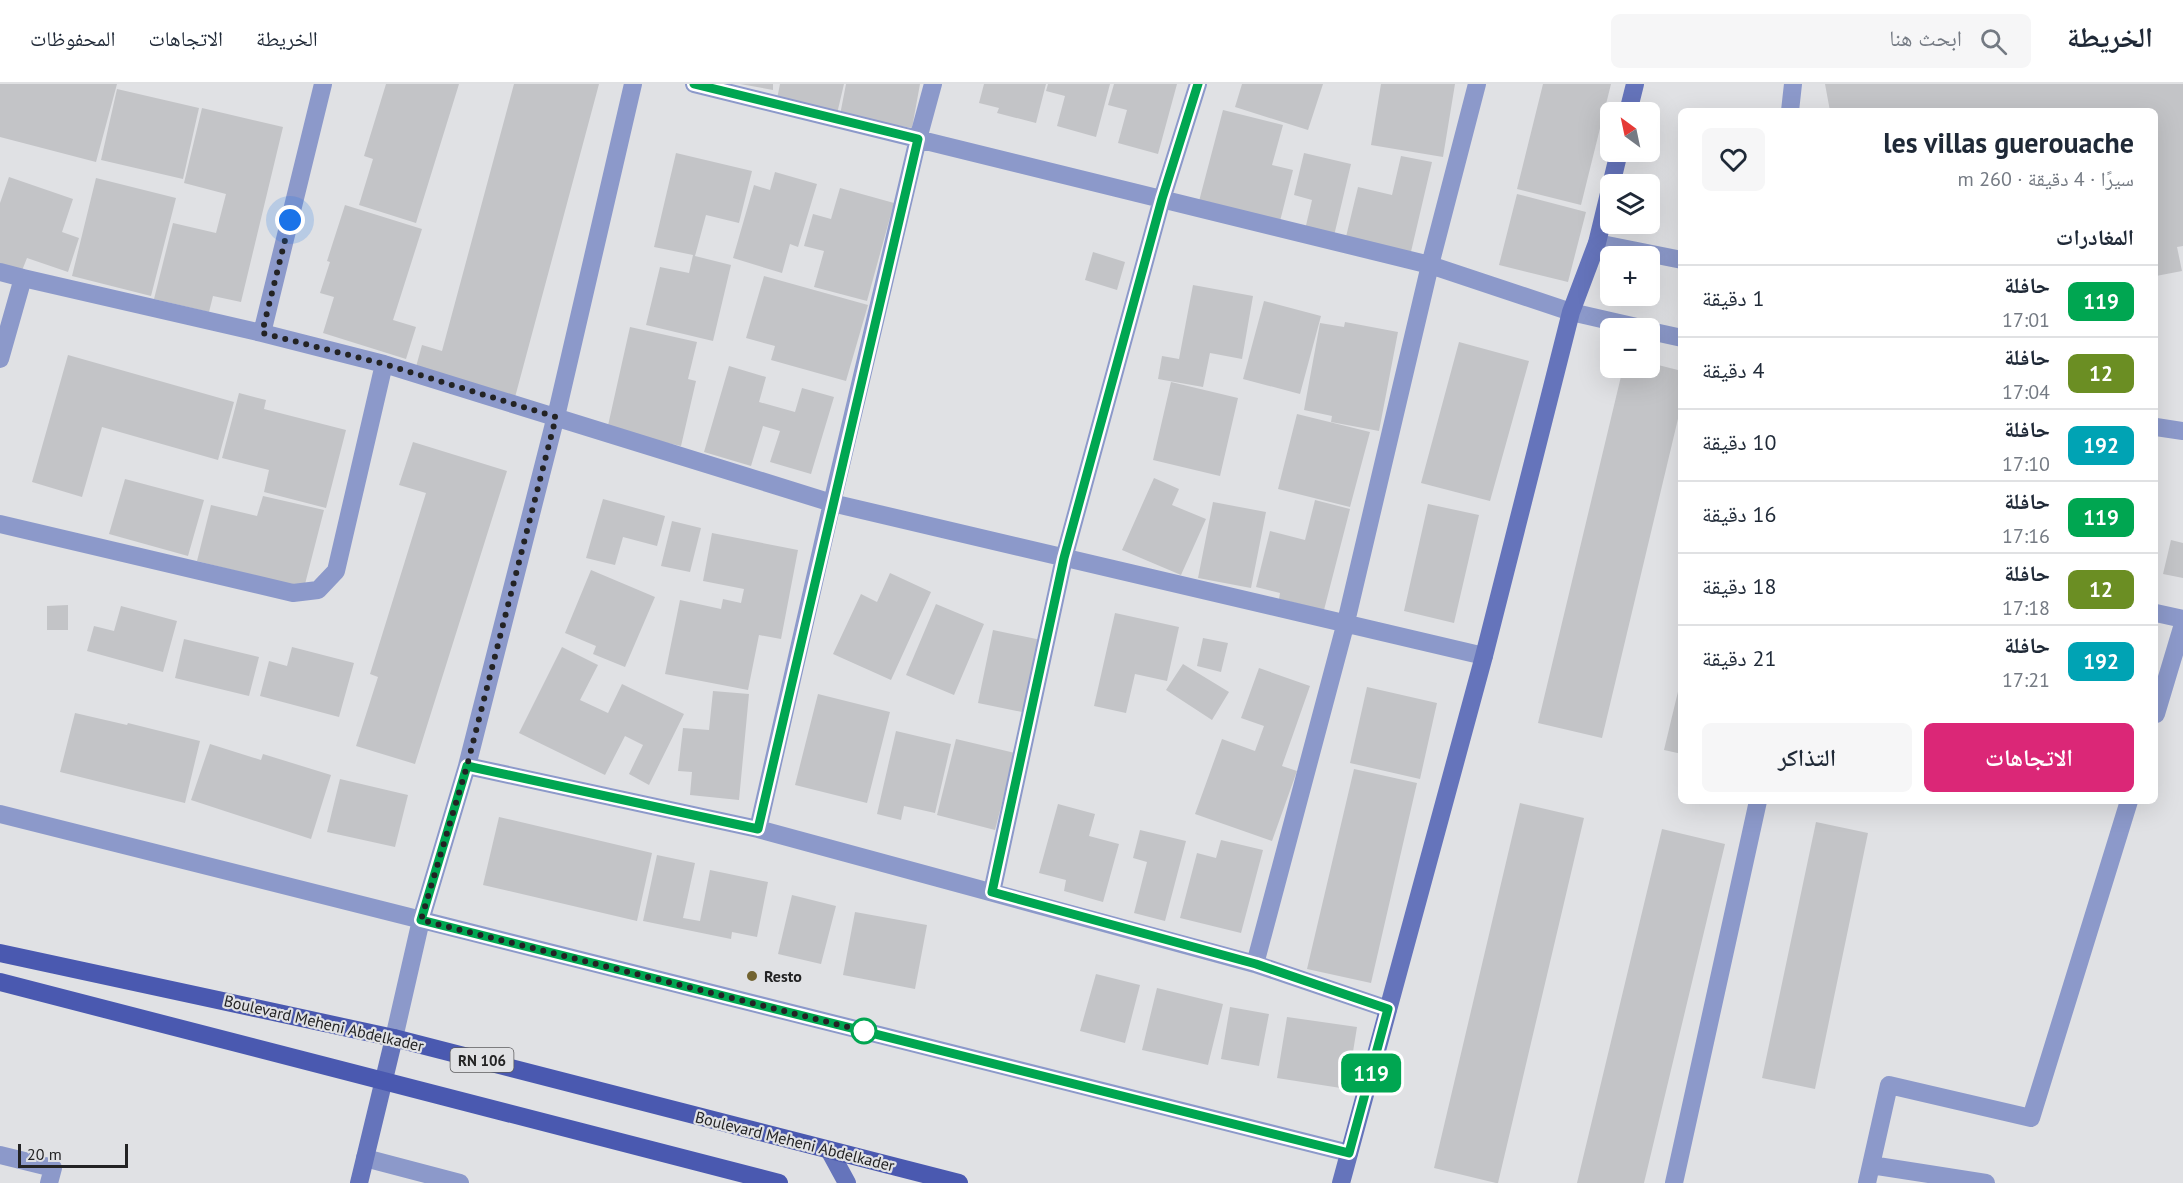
<!DOCTYPE html>
<html lang="ar">
<meta charset="utf-8">
<style>
:root{--surface:#fff;--page:#f6f6f7;--text:#1f2937;--muted:#747a83;--line:#e0e1e3;--accent:#db2777}
body{margin:0;font-family:"PT Sans","Noto Naskh Arabic",sans-serif;background:var(--page);color:var(--text);direction:rtl;height:100vh;display:flex;flex-direction:column;font-size:22px;white-space:nowrap}
*{box-sizing:border-box;margin:0}
p{font-size:20px;color:var(--muted)}
.icon{flex:none;width:33px;height:33px;fill:none;stroke:currentColor;stroke-width:2;stroke-linecap:round;stroke-linejoin:round}
.map{position:relative;flex:1;overflow:hidden;direction:ltr}
.details{position:absolute;left:1678px;top:24px;width:480px;height:696px;display:flex;flex-direction:column;background:var(--surface);border-radius:9px;box-shadow:0 6px 24px #0002;direction:rtl}
.details>*{flex:none}
.badge{padding:0 12px;border-radius:9px;font-size:21px;line-height:39px}
.needle{width:39px;rotate:327deg}
.buttons{position:absolute;left:1600px;top:18px;display:grid;gap:12px}
.buttons a{display:grid;place-items:center;width:60px;height:60px;border-radius:9px;background:var(--surface);box-shadow:0 6px 24px #0002;font-size:30px}
.scale{position:absolute;left:18px;bottom:15px;width:110px;box-sizing:border-box;padding-left:6px;border:3px solid #232324;border-top:0;font-size:16px;line-height:21px;white-space:nowrap;color:#232324;-webkit-text-stroke:4px #e0e1e4;paint-order:stroke}
.you{position:absolute;width:30px;height:30px;margin:-15px;border:4px solid #fff;border-radius:50%;background:#1a73e8;box-shadow:0 0 0 9px #1a73e833}
.map>.badge{position:absolute;translate:-50% -50%;box-shadow:0 0 0 3px #fff}
h2{padding:0 24px;font-size:22px;line-height:54px}
.round{display:grid;place-items:center;flex:none;width:63px;height:63px;border-radius:9px;background:var(--page)}
.summary{display:flex;align-items:center;justify-content:space-between;height:102px;padding:0 24px}
h1{font-size:28px;font-weight:600;line-height:45px}
.cta{display:flex;gap:12px;margin-top:auto;padding:12px 24px}
.cta a{flex:1;height:69px;border-radius:9px;background:var(--accent);color:#fff;font-size:24px;font-weight:600;line-height:69px;text-align:center}
.cta a+a{background:var(--page);color:var(--text)}
ul{padding:0;list-style:none}
li{display:flex;align-items:center;gap:18px;height:72px;padding:0 24px;border-top:2px solid var(--line)}
li div{flex:1}
li b{display:block;font-size:22px}
li em{font-style:normal}
li .badge{min-width:66px;font-weight:700;text-align:center}
header{display:flex;align-items:center;gap:36px;box-sizing:border-box;height:84px;padding:0 30px;background:var(--surface);border-bottom:2px solid var(--line)}
header strong{font-size:28px}
nav{display:flex;gap:33px;margin-inline-start:auto;font-size:21px}
.search{width:420px;height:54px;background:var(--page);display:flex;align-items:center;gap:15px;box-sizing:border-box;padding:0 21px;border-radius:9px;color:var(--muted);font-size:22px}
.map>svg:first-child{display:block}
.building{fill:#c3c4c7}
.lines{fill:none;stroke-linecap:round;stroke-linejoin:round}
.lane{stroke:#8c99ca;stroke-width:18}
.street{stroke:#8c99ca;stroke-width:18}
.secondary{stroke:#6574bb;stroke-width:18}
.primary{stroke:#4a59b0;stroke-width:18}
.line-casing{stroke:#fff;stroke-width:14}
.line{stroke:#00a651;stroke-width:9}
.walk{stroke:#232324;stroke-width:6;stroke-dasharray:0 10.8}
.poi-dot{fill:#726330;stroke:#e0e1e4;stroke-width:2}
.stop-dot{fill:#fff;stroke:#00a651;stroke-width:3}
.labels{text-anchor:middle;dominant-baseline:central;stroke-width:4.5;stroke-linejoin:round;paint-order:stroke}
.shield{fill:#e0e1e4;stroke:#5c5c5e;stroke-width:1.5}
.shield-label{font-size:15px;font-weight:bold;fill:#232324}
.poi-label{font-size:16px;font-weight:bold;fill:#232324;stroke:#e0e1e4;text-anchor:start}
.street-label{font-size:16px;fill:#232324;stroke:#e0e1e4}
</style>
<header>
<strong>الخريطة</strong>
<div class="search"><svg class="icon" aria-label="search" viewBox="0 0 24 24"><circle cx="10" cy="10" r="6"/><path d="M15 15l6 6"/></svg>ابحث هنا</div>
<nav><a>الخريطة</a><a>الاتجاهات</a><a>المحفوظات</a></nav>
</header>
<div class="map">
<svg width="2183" height="1099" viewBox="0 0 2183 1099">
<rect width="100%" height="100%" fill="#e0e1e4"/>
<path class="building" d="M0,0H117L96,78L0,53Z
M386,0H459L416,139L359,121L373,75L364,72Z
M514,0H599L514,317L414,290L422,261L442,267Z
M740,0H773V6Z
M780,0H844L836,34L776,20Z
M846,0H920L912,44L840,31Z
M984,0H1046L1036,39L997,29L999,24L979,19Z
M1048,0H1110L1096,53L1057,42L1065,12L1046,7Z
M1114,0H1177L1158,70L1118,59L1127,26L1108,21Z
M1242,0H1323L1308,46L1235,23Z
M1381,0H1455L1443,73L1371,61Z
M1543,0H1611L1581,121L1517,105Z
M1825,0H2183V162L2177,163L2182,187L2156,192V27H1830Z
M117,5L199,24L183,95L101,76Z
M202,24L283,43L241,218L213,212L209,228L154,215L173,139L216,149L226,110L184,99Z
M1223,26L1283,41L1272,81L1293,86L1279,141L1198,121Z
M676,69L752,87L739,139L706,131L695,172L731,181L713,257L646,241L660,183L689,189L693,171L654,163Z
M1304,69L1351,80L1333,156L1304,150L1312,116L1294,111Z
M1401,72L1432,78L1410,172L1345,157L1358,103L1392,111Z
M775,88L817,100L798,163L790,160L782,189L733,174L754,101L770,106Z
M9,93L73,115L62,148L79,154L68,188L27,174L21,189L0,182V119Z
M96,94L176,114L151,212L72,192Z
M840,104L894,119L867,217L814,203L824,167L804,162L813,130L831,135Z
M1517,110L1586,128L1568,198L1499,181Z
M345,121L422,145L393,236L416,243L406,275L323,249L334,213L320,209L330,178L327,177Z
M1093,168L1125,178L1117,206L1085,196Z
M764,192L868,221L846,297L771,276L775,262L746,254Z
M1193,201L1253,212L1242,275L1210,269L1203,303L1158,295L1162,272L1179,275Z
M1264,217L1321,232L1300,310L1243,295Z
M1345,238L1398,248L1379,347L1331,338L1332,332L1304,326L1320,239L1344,243Z
M630,243L697,258L688,295L696,297L681,362L607,346Z
M1459,258L1529,277L1490,417L1421,399Z
M68,271L234,318L218,376L102,343L82,413L32,398Z
M1650,279L1682,287V318L1602,654L1538,639L1623,284H1650Z
M729,282L766,293L759,318L795,328L802,304L834,313L811,390L770,378L780,347L763,342L751,382L704,368Z
M1171,298L1238,314L1220,392L1153,376Z
M239,309L266,316L264,325L346,346L326,424L264,408L269,386L222,374Z
M1297,330L1370,348L1350,423L1278,405Z
M413,358L507,387L415,680L356,662L378,593L370,590L426,409L399,401Z
M1154,394L1179,405L1172,421L1206,435L1181,491L1122,466Z
M125,395L204,416L188,472L109,450Z
M263,412L324,426L304,504L197,477L211,421L257,432Z
M603,415L665,432L657,462L623,453L615,481L586,474Z
M1315,416L1350,425L1324,526L1279,515L1280,509L1256,503L1270,447L1305,456Z
M1213,418L1266,428L1251,504L1198,494Z
M1428,420L1479,431L1454,539L1404,527Z
M672,437L701,444L690,488L661,482Z
M712,449L798,466L781,555L759,551L748,606L665,590L680,516L721,525L723,515L741,519L744,505L703,497Z
M2171,456L2183,459V494L2163,490Z
M591,486L655,513L625,583L593,570L596,562L565,549Z
M890,489L931,508L891,596L833,570L861,510L877,518Z
M936,520L984,540L954,611L906,591Z
M68,521V546H47V522Z
M121,522L177,537L163,588L87,567L94,542L114,547Z
M1115,529L1179,543L1167,597L1135,590L1126,629L1094,622Z
M993,546L1046,557L1032,630L978,619Z
M1203,554L1228,559L1221,588L1197,582Z
M184,555L259,573L249,612L175,594Z
M292,563L354,579L339,633L260,612L269,577L287,582Z
M562,563L598,581L580,616L608,629L622,600L684,630L649,701L629,690L643,661L625,652L605,691L519,649Z
M1183,580L1229,608L1212,636L1166,606Z
M1259,584L1310,602L1282,682L1297,687L1272,757L1195,730L1222,655L1255,667L1264,642L1241,634Z
M1681,595H1682V670L1664,666Z
M1367,603L1437,619L1420,695L1350,679Z
M713,607L749,610L739,716L690,711L692,688L678,687L683,644L709,646Z
M818,610L890,628L867,719L795,701Z
M75,629L127,641L128,639L200,657L185,719L60,688Z
M896,647L951,660L935,729L904,722L901,736L877,730Z
M956,655L1015,669L995,746L937,731Z
M210,660L261,676L263,670L331,691L311,755L191,716Z
M1354,685L1417,699L1371,899L1307,885Z
M340,695L408,711L395,763L327,748Z
M1520,719L1584,734L1498,1099H1496L1434,1084Z
M1058,720L1095,730L1089,752L1119,760L1103,818L1064,807L1066,796L1039,789Z
M499,733L652,769L637,837L483,801Z
M1816,738L1868,749L1815,1005L1762,994Z
M1662,745L1725,760L1644,1099H1577Z
M1140,746L1186,757L1165,837L1134,829L1147,778L1133,774Z
M1221,756L1263,766L1241,849L1180,834L1197,769L1216,774Z
M657,771L695,779L683,834L700,837L710,786L768,798L757,853L732,848L731,855L643,837Z
M792,811L836,822L821,880L778,870Z
M855,828L927,841L915,905L843,891Z
M1096,890L1140,901L1125,959L1080,947Z
M1157,904L1223,920L1208,981L1142,966Z
M1230,923L1269,930L1259,982L1221,975Z
M1287,933L1357,943L1347,1005L1277,994Z"/>
<g class="lines">
<path class="lane" d="M1790,27L1793,0
M1597,159L1682,176
M0,1071L53,1084L49,1099"/>
<path class="street" d="M694,0L1430,181L1571,228L1641,244
M0,188L23,194L0,275
M23,194L262,249L384,280
M1650,247L1682,254
M262,249L323,0
M2156,343L2183,347
M0,440L293,509L318,506L336,487L384,280L832,419L918,55L933,0
M2156,529L2183,535
M2156,630L2183,540
M467,682L758,745
M0,730L1349,1069
M992,808L1064,474L1162,115L1198,0
M1255,880L1346,538L1430,181L1477,0
M1388,925L1255,880L758,745L832,419L1484,572
M394,954L421,836L467,682L558,324L633,0
M365,1074L460,1099
M1871,1081L1986,1099
M1674,1099L1758,717
M1867,1099L1889,1001L2031,1034L2129,717"/>
<path class="secondary" d="M1628,28L1635,0
M829,1066L847,1099
M359,1099L394,954
M1341,1099L1484,572L1571,228L1597,159L1619,68"/>
<path class="primary" d="M0,869L394,954L959,1099
M0,898L779,1099"/>
</g>
<g class="lines">
<g class="line-casing">
<path id="line" d="M694,0L918,55L758,745L467,682L421,836L1349,1069L1388,925L1256,880L992,808L1064,474L1162,115L1198,0"/>
</g>
<use href="#line" class="line"/>
<path class="walk" d="M290,136L262,249L384,280L556,333L467,682L421,836L864,947"/>
</g>
<circle class="poi-dot" cx="752" cy="892" r="6"/>
<circle class="stop-dot" cx="864" cy="947" r="12"/>
<g class="labels">
<rect class="shield" x="450.5" y="964" width="63" height="24" rx="4.5"/>
<g class="shield-label">
<text x="482" y="976">RN 106</text>
</g>
<g class="poi-label">
<text x="764" y="892">Resto</text>
</g>
<g class="street-label">
<text transform="translate(324 939) rotate(13)">Boulevard Meheni Abdelkader</text>
<text transform="translate(795 1057) rotate(14)">Boulevard Meheni Abdelkader</text>
</g>
</g>
</svg>
<div class="buttons">
<a><svg class="needle" viewBox="-14 -14 28 28"><path d="M0-13l5 13h-10z" fill="#e53935"/><path d="M0 13l5-13h-10z" fill="#747a83"/></svg></a>
<a><svg class="icon" aria-label="layers" viewBox="0 0 24 24"><path d="M12 4l9 5-9 5-9-5zM3 14l9 5 9-5"/></svg></a>
<a>+</a>
<a>−</a>
</div>
<div class="scale">20 m</div>
<div class="you" style="left:290px;top:136px"></div>
<b class="badge" style="left:1371px;top:989px;background:#00a651;color:#fff">119</b>
<section class="details">
<div class="summary"><div><h1>les villas guerouache</h1><p>سيرًا · 4 دقيقة · 260 m</p></div><a class="round"><svg class="icon" aria-label="heart" viewBox="0 0 24 24"><path d="M12 20l-8-8c-3-5 5-10 8-4 3-6 11-1 8 4z"/></svg></a></div>
<h2>المغادرات</h2>
<ul>
<li><span class="badge" style="background:#00a651;color:#fff">119</span><div><b>حافلة</b><p>17:01</p></div><em>1 دقيقة</em></li>
<li><span class="badge" style="background:#6b8e23;color:#fff">12</span><div><b>حافلة</b><p>17:04</p></div><em>4 دقيقة</em></li>
<li><span class="badge" style="background:#00a3b4;color:#fff">192</span><div><b>حافلة</b><p>17:10</p></div><em>10 دقيقة</em></li>
<li><span class="badge" style="background:#00a651;color:#fff">119</span><div><b>حافلة</b><p>17:16</p></div><em>16 دقيقة</em></li>
<li><span class="badge" style="background:#6b8e23;color:#fff">12</span><div><b>حافلة</b><p>17:18</p></div><em>18 دقيقة</em></li>
<li><span class="badge" style="background:#00a3b4;color:#fff">192</span><div><b>حافلة</b><p>17:21</p></div><em>21 دقيقة</em></li>
</ul>
<div class="cta"><a>الاتجاهات</a><a>التذاكر</a></div>
</section>
</div>
